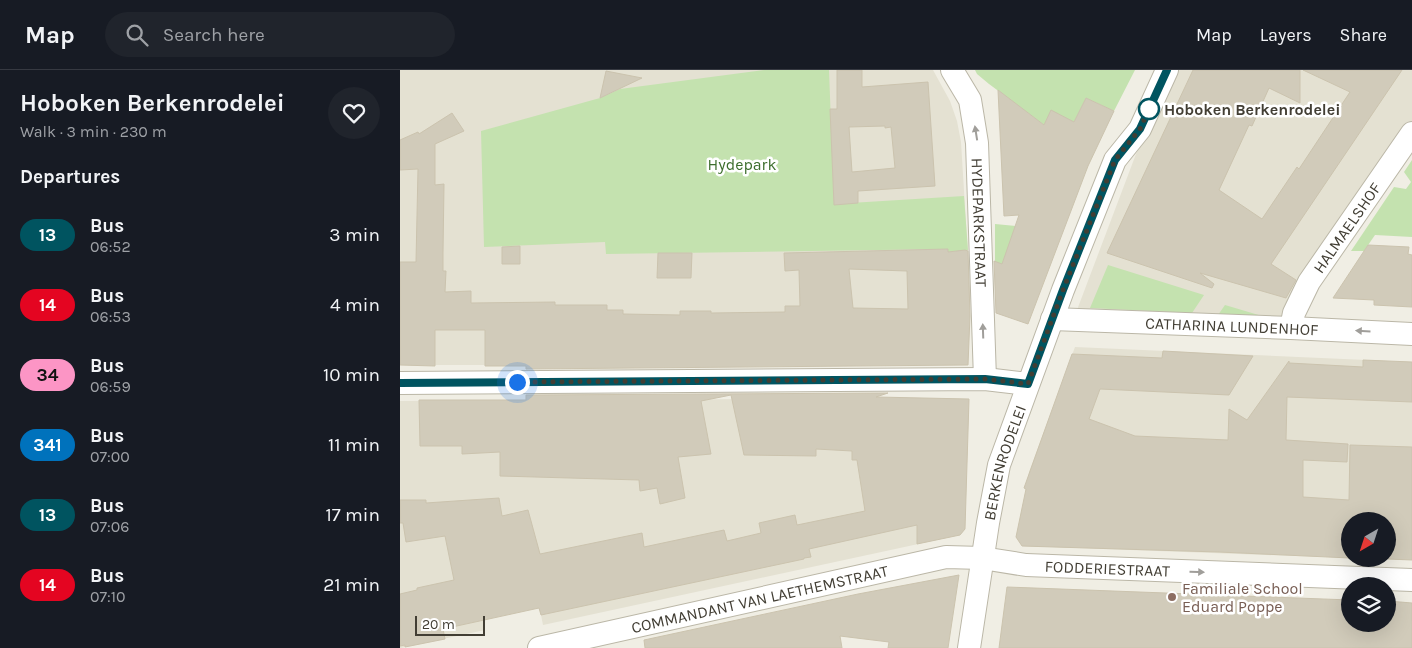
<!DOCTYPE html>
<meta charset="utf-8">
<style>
:root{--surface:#171b24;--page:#20242c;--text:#f1f3f6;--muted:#9ea1a6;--line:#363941}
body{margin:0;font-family:Karla,sans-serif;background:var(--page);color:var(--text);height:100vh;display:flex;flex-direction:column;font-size:19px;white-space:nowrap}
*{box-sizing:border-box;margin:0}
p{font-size:16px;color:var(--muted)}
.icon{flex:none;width:28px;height:28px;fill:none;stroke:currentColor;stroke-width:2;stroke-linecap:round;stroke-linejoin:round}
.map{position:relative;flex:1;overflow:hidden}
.panel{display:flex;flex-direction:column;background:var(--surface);width:400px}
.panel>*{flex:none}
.badge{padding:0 10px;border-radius:16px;font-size:18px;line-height:32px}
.needle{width:32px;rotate:219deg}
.controls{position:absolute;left:941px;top:442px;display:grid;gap:10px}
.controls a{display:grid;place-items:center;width:55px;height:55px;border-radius:50%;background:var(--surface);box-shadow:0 5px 20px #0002;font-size:25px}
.scale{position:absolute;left:15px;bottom:12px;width:70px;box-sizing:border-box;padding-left:5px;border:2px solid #423e34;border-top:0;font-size:14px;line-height:18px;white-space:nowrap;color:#423e34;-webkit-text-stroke:4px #fff;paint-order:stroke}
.you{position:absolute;width:25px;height:25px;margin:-12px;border:4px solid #fff;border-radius:50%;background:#1a73e8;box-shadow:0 0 0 8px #1a73e833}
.map>.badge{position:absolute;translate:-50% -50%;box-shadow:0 0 0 2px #fff}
h2{padding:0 20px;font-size:19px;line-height:45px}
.round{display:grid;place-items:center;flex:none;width:52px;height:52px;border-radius:26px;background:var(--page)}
.summary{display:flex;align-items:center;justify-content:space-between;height:85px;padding:0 20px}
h1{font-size:24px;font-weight:700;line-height:38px}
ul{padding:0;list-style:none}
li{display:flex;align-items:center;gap:15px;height:70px;padding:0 20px}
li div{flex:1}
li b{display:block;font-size:19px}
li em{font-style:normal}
li .badge{min-width:55px;font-weight:700;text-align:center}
header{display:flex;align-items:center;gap:30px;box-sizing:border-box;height:70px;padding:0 25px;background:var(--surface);border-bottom:1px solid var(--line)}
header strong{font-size:24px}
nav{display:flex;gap:28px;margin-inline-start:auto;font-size:18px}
.search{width:350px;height:45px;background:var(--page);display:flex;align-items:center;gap:12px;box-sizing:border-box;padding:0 18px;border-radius:28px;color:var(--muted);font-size:19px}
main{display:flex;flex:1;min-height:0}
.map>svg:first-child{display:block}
.residential{fill:#e4e1d2}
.green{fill:#c4e2af}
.building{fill:#d1cbba;stroke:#cbc3ae;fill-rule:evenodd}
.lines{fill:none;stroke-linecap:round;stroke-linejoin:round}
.minor-casing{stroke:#bbb7a7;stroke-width:24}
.minor{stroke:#fff;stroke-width:22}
.oneway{fill:#a09e9a}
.line-casing{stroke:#fff;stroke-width:11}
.line{stroke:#005460;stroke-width:8}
.walk{stroke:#423e34;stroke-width:5;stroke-dasharray:0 9}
.stop-dot{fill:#fff;stroke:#005460;stroke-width:2.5}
.education-dot{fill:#8d6e63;stroke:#fff;stroke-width:2}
.labels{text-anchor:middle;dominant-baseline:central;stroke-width:5;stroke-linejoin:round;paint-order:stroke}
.stop-label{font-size:16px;font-weight:bold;fill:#423e34;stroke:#fff;text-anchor:start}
.park-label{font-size:16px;fill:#3d6e2d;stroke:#fff}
.street-label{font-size:16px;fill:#423e34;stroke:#fff}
.education-label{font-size:16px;fill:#785e54;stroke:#fff;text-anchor:start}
</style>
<header>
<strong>Map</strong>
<div class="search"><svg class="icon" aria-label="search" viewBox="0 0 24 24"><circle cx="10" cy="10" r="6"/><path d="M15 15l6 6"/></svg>Search here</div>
<nav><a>Map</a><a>Layers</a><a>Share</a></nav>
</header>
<main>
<section class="panel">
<div class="summary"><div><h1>Hoboken Berkenrodelei</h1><p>Walk · 3 min · 230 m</p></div><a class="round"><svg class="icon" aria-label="heart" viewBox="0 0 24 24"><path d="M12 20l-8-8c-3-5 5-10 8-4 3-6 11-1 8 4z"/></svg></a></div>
<h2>Departures</h2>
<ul>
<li><span class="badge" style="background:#005460;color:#fff">13</span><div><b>Bus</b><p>06:52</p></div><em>3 min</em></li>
<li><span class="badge" style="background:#e40521;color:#fff">14</span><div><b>Bus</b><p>06:53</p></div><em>4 min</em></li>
<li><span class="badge" style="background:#fc95c5;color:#111">34</span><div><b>Bus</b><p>06:59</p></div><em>10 min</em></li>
<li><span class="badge" style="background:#0072bc;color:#fff">341</span><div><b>Bus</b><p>07:00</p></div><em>11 min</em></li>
<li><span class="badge" style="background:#005460;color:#fff">13</span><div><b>Bus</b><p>07:06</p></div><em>17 min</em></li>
<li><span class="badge" style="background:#e40521;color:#fff">14</span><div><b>Bus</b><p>07:10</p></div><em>21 min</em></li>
</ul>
</section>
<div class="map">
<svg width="1012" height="578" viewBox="0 0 1012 578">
<rect width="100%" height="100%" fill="#f0eee4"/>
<path class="residential" d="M0,0H533L550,31L557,51L561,72L570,218L568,295H0Z
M779,0H1012V71L880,253L677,240L736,84Z
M675,277L1012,292V490L975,489H988V451H950V488L622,476L616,467L625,425L628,419H626L629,402Z
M517,328L569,329L565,459L560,465L143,555L139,535L84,550L85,560L0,578V331Z"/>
<path class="green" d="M364,0H429L434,134L564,126L568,180L548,182L547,179L206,184L205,172L84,177L81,61L200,28L220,19Z
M575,0H735L714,41L686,28L674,52L651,41L644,55L589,14L577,4Z
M1012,90V167L975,165L964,181H951L994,117L1006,119L1011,112L1004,102Z
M595,154L616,156L644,211L595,192Z
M708,195L804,225L792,243L690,238Z
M825,235L862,246L818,245Z"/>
<path class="building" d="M437,0H462V17L528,12L535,116L458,121V133L434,135L430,39H437ZM485,56V58L491,57L495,98L452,102L449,57Z
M793,0H900V33L869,18L852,56L849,55L819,120L862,149L897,97L899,99L950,22L903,0H1002L871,194L896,210L886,228L800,203L814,214L812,218L707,183Z
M206,1L242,8L200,28Z
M598,20L644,55L651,40L674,52L686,28L714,41L688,96L628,254L596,243L594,191L602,194L619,145L604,146Z
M52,43L64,61L35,74V115L44,114L43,182V201H46L45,222L71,221V233L155,232V235H207V240H223V244L280,245V241H311V243L385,242V236H400L399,200L385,201L384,183L548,179V182L565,180L568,181L570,246L568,295L126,299V296H85V260H35V296L0,295V192H16L18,99L0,100V70L18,62L19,64ZM449,199L507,201L508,239L453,238Z
M968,175L1009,177L1008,184L1012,185V237L974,235V230L933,228Z
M120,176V194H102V177Z
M258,183H292L291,208H257Z
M763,281L853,286L829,325L700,319L689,349L735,366L828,370L829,339L847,350L889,291V293L963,297V290L1012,292V332L887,327L886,370L948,374L947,392L903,390V427L949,430L950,375L1012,377V490L988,489V451H950V488L819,482L622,476L616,467L626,419L624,418L672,284L762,288Z
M488,323L476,327L569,329L565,459L560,465L517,474V455L409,479L411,487L404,488V489L141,545L139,538L43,559L45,569L5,577V575L0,576V524L17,520V518L54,510L45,466L6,472L3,453H0V430H26V433L99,428L102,446L128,440L140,484L242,463L244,477L324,460L327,471L361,463L359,453L395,445L397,455L465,441L457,390H452V381L416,379V386L344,385L331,325L301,331L311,384L278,387L285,428L260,434L257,418L240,421L239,410L100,406V382L62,384V376H20L19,330H126V325Z
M559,505L548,578H488L489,572L440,566L442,578H245L244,570L458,524Z
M607,517L950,530V554H988V531L1012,533V578H599Z"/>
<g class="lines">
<g class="minor-casing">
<g id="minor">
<path id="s1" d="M552,0L570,30L577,73L585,309"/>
<path id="s2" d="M652,249L891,258L1012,264"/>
<path id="s3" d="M891,258L894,243L909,212L1012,63"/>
<path d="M0,313L585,309L628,314"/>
<path id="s4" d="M139,578L546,487L582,488L626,495L1012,510"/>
<path id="s5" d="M569,578L588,453L599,395L663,220L715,90L740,59L767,0"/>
</g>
</g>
<use href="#minor" class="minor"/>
</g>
<defs><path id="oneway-solid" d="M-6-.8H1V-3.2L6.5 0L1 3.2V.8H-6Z" transform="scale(1.25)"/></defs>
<g class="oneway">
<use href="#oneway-solid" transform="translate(576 63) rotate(-99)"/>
<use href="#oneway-solid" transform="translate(583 261) rotate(-92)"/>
<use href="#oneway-solid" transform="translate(963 261) rotate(-177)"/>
<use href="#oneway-solid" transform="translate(797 502) rotate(2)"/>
</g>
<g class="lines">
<g class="line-casing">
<path id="line" d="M0,313L585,309L628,314L663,220L715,90L740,59L767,0"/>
</g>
<use href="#line" class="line"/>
<path class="walk" d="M117,312L585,309L628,314L663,220L715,90L740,59L749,39"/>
</g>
<circle class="stop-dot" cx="749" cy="39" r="10"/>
<circle class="education-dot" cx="772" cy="527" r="5"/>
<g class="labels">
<g class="stop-label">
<text x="764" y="39">Hoboken Berkenrodelei</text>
</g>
<g class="park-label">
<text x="342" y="94">Hydepark</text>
</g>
<g class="street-label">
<text stroke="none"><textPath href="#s1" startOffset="158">HYDEPARKSTRAAT</textPath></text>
<text stroke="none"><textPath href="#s3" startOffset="116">HALMAELSHOF</textPath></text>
<text stroke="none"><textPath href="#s2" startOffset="180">CATHARINA LUNDENHOF</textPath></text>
<text stroke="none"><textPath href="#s5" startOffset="189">BERKENRODELEI</textPath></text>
<text stroke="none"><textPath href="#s4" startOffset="579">FODDERIESTRAAT</textPath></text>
<text stroke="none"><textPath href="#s4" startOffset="226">COMMANDANT VAN LAETHEMSTRAAT</textPath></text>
</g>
<g class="education-label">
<text x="782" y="518">Familiale School<tspan x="782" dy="18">Eduard Poppe</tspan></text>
</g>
</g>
</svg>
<div class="controls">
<a><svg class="needle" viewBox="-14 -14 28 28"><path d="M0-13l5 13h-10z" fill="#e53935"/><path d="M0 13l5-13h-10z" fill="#9ea1a6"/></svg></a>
<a><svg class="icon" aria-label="layers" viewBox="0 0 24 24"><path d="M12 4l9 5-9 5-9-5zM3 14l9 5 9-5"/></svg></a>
</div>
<div class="scale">20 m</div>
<div class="you" style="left:117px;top:312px"></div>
</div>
</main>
